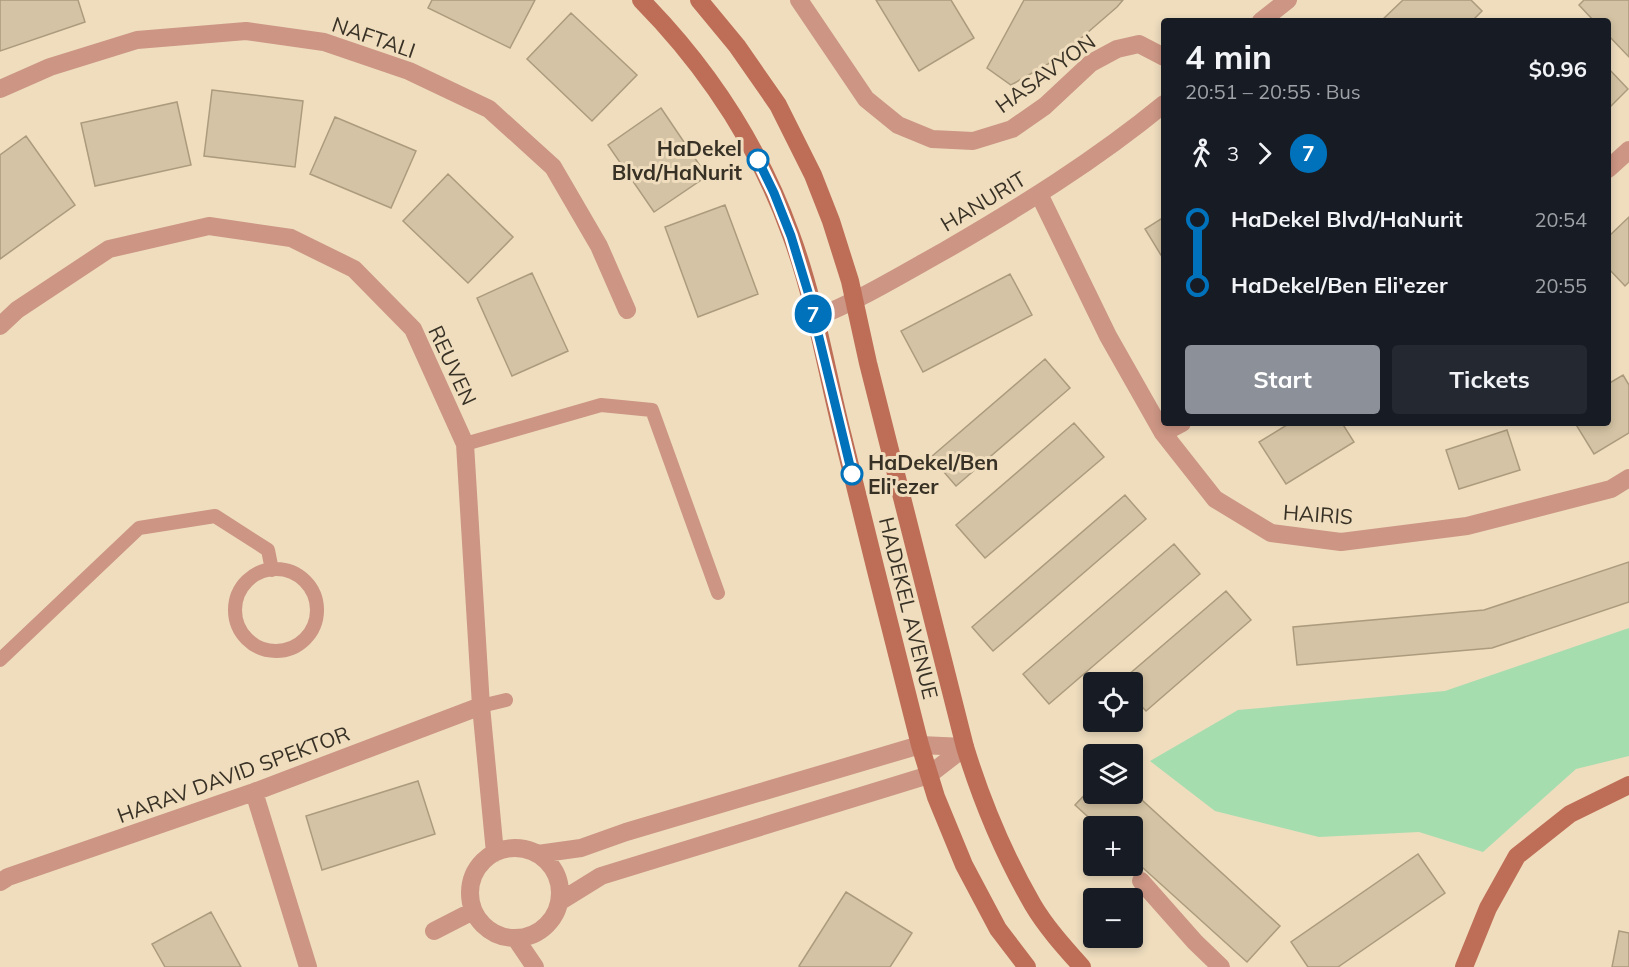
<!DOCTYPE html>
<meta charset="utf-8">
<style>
:root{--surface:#171b24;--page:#242831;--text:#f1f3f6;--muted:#9ea1a6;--accent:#8c9099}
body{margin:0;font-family:Mulish,sans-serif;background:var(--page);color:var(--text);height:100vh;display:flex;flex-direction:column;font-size:22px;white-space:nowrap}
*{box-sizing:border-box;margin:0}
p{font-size:20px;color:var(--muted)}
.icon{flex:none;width:33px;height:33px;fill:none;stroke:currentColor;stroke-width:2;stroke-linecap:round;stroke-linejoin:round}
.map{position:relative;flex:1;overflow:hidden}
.side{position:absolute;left:1161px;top:18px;width:450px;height:408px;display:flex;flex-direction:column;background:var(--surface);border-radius:6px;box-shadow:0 3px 9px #0003}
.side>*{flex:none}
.badge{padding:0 12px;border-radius:20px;font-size:21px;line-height:39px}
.buttons{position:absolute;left:1083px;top:672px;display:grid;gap:12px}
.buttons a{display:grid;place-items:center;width:60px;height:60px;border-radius:6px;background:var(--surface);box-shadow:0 3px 9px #0003;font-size:30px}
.map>.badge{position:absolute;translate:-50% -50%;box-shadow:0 0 0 3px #fff}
.legs{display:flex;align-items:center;gap:9px;height:66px;padding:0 24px;font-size:20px}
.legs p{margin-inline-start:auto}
.head{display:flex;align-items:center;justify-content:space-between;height:102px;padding:0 24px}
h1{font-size:33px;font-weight:700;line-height:45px}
.button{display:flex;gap:12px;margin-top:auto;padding:12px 24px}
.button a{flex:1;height:69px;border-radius:6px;background:var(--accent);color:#fff;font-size:24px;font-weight:700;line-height:69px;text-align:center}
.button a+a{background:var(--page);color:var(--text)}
ul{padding:0 24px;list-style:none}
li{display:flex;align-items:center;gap:21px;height:66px;font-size:22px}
li i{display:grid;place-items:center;width:9px;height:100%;margin:0 8px;background:currentColor}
li i::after{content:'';width:15px;height:15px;margin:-8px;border:4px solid;border-radius:50%;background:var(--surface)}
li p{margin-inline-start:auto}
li:first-child i{background:linear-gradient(#0000 50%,currentColor 0)}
li:last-child i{background:linear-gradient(currentColor 50%,#0000 0)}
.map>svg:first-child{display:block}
.green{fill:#a5ddaf}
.building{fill:#d4c3a4;stroke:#ac9b7d;stroke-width:1.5}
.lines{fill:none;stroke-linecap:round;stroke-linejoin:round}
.lane{stroke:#cc9584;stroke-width:14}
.street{stroke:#cc9584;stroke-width:18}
.secondary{stroke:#be6e56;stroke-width:18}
.line-1-casing{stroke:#fff;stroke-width:14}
.line-1{stroke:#0072bc;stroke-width:9}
.stop-1-dot{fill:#fff;stroke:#0072bc;stroke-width:3}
.labels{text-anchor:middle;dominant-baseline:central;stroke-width:6;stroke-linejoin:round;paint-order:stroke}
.street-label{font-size:21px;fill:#383125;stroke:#efddbe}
.stop-label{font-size:21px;font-weight:bold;fill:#383125;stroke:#efddbe;text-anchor:end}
</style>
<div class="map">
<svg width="1629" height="967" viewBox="0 0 1629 967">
<rect width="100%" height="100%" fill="#efddbe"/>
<path class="green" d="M1629,628V756L1576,769L1483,852L1419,832L1319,837L1215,811L1150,761L1238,710L1445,691Z"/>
<path class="building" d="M0,0H78L85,22L0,51Z
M432,0H535L510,48L428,8Z
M876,0H951L974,38L919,71Z
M1024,0H1123L1117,7L1057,59L1011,85L987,68Z
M1403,0H1471L1482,11L1472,21H1381Z
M1584,0H1629V57L1608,35V21H1594L1579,5Z
M571,13L637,75L592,121L527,59Z
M1608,68L1628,89L1608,109Z
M212,90L303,101L295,167L204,156Z
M177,102L191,165L95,186L81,123Z
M661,108L707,176L654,212L608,145Z
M335,117L416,151L391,208L310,174Z
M26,136L75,205L0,259V155Z
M448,174L513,237L468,283L403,221Z
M725,205L758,294L698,317L665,227Z
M1164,217V260L1145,229Z
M1629,217V282L1625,286L1608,268V237Z
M532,273L568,351L512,376L477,298Z
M1010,274L1032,315L923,372L901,331Z
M1045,359L1070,388L956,486L931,457Z
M1623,375L1629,385V433L1594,454L1575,423H1608V384Z
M1074,423L1104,457L985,558L956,525Z
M1290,423H1342L1354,442L1286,484L1259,442Z
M1507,430L1520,470L1459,489L1446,450Z
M1125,495L1146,519L993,651L972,627Z
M1174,544L1200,574L1049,704L1023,674Z
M1629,562V602L1492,648L1297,665L1293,627L1484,610Z
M1226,591L1251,620L1146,711L1132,696V682H1120Z
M418,781L435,834L322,870L306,816Z
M1094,785V794H1132V791L1280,926L1247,962L1132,858V826H1098L1075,805Z
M1418,854L1445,893L1338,967H1308L1291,942Z
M846,892L912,933L890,967H801L799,966Z
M211,912L241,967H165L152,944Z
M1619,931L1629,933V967H1612Z"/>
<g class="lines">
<path class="lane" d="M465,444L601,405L652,410L718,593
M235 610a41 41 0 1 1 82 0a41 41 0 1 1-82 0Z
M0,660L139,528L215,516L268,550L272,570
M481,706L506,700"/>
<path class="street" d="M799,0L866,99L898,125L932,139L973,141L1012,129L1045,106L1091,63L1117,49L1139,44L1164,57
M1261,21L1288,0
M0,89L50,67L137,40L246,31L324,42L409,71L489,109L553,167L599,246L627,310
M1608,169L1629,150
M1039,194L1108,336L1163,433L1215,499L1271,533L1341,542L1467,526L1611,489L1629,478
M815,318C860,300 901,275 944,251C1020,207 1096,160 1164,104
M0,326L17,310L109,249L209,226L291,238L354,269L413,329L465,444L481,706L495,853
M1163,433L1182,423
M254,792L308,967
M470 893a45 45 0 1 1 90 0a45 45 0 1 1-90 0Z
M538,854L581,848L626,832L920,745L965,747
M1141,881L1195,942L1221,967
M0,882L8,877L254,792L481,706
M559,902L601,876L929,775L965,747
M434,931L473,911
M516,939L535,967"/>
<path class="secondary" d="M641,0C707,67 759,146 791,235C815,300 826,370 843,437C868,540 894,642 920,745L936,797L964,865L998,929L1027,967
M699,0L737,46L778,105L813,175L831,221L850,281L868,363L965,747C982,802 1004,855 1033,905C1046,927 1065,948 1082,967
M1464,967L1488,908L1517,856L1570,814L1629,785"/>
</g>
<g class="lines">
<g class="line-1-casing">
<path id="line-1" d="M758,160L774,193L791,236L808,292L852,474"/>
</g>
<use href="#line-1" class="line-1"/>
</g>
<g class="stop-1-dot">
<circle cx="758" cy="160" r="10"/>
<circle cx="852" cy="474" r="10"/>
</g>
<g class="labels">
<g class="street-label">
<text transform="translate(374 37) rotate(19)">NAFTALI</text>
<text transform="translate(1045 73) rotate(-36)">HASAVYON</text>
<text transform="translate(983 201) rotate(-31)">HANURIT</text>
<text transform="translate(453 365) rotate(65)">REUVEN</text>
<text transform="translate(1318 514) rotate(4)">HAIRIS</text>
<text transform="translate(909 608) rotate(76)">HADEKEL AVENUE</text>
<text transform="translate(233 774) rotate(-20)">HARAV DAVID SPEKTOR</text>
</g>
<g class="stop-label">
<text x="742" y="148">HaDekel<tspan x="742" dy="24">Blvd/HaNurit</tspan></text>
<text x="868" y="462" text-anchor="start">HaDekel/Ben<tspan x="868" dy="24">Eli'ezer</tspan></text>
</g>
</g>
</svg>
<div class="buttons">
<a><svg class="icon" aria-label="locate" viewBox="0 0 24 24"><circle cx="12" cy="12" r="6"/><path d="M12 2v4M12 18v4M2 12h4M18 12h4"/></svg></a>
<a><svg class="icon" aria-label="layers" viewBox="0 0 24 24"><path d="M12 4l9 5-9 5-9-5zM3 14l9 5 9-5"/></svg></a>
<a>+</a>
<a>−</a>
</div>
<b class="badge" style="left:813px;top:314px;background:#0072bc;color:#fff">7</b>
<section class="side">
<div class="head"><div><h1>4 min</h1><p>20:51 – 20:55 · Bus</p></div><b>$0.96</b></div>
<div class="legs"><svg class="icon" aria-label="walk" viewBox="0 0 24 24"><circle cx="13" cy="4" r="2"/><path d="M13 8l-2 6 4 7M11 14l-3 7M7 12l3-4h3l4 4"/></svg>3<svg class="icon" aria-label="forward" viewBox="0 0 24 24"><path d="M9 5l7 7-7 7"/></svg><b class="badge" style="background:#0072bc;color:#fff">7</b></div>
<ul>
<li><i style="color:#0072bc"></i><b>HaDekel Blvd/HaNurit</b><p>20:54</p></li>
<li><i style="color:#0072bc"></i><b>HaDekel/Ben Eli'ezer</b><p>20:55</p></li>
</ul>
<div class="button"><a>Start</a><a>Tickets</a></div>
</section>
</div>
